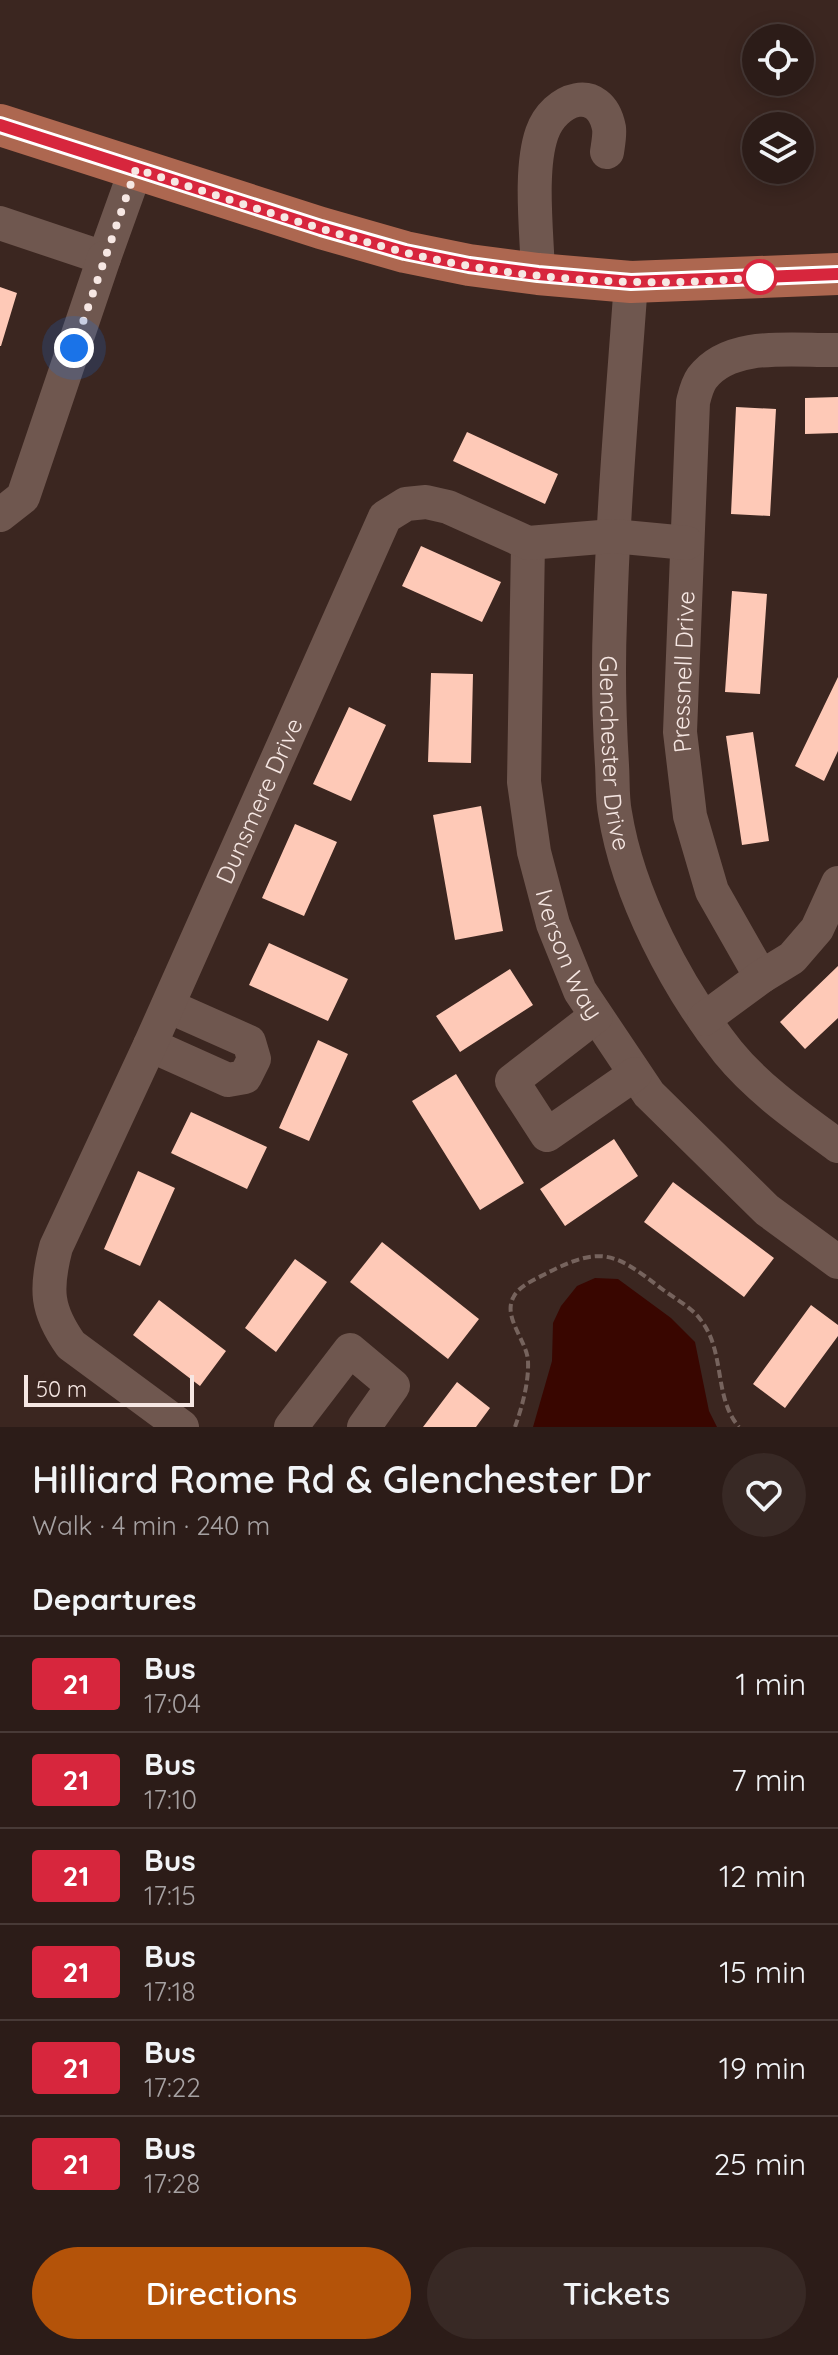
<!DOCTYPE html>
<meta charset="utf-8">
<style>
:root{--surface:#2c1c18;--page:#382925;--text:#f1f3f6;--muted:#a6a1a2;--line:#483a37;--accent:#b45309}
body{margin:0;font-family:Quicksand,sans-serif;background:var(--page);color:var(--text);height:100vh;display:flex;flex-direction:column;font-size:30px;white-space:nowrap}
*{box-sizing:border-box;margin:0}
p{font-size:26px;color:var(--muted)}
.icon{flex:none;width:44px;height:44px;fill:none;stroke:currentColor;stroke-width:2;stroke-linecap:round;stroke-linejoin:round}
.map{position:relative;height:1427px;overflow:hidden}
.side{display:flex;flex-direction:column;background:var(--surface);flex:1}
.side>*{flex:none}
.badge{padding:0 16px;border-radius:6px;font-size:28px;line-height:52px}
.buttons{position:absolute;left:742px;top:24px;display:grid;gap:16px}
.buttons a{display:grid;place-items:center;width:72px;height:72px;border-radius:50%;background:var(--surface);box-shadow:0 4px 20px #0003,0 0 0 2px var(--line);font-size:40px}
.scale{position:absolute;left:24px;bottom:20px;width:170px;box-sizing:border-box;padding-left:8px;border:4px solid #f6e7e3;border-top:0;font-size:22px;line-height:28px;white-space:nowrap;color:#f6e7e3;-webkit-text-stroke:6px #3b2620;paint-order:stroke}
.you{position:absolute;width:40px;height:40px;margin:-20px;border:6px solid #fff;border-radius:50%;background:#1a73e8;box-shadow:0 0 0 12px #1a73e833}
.map>.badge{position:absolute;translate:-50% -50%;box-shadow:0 0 0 4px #fff}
h2{padding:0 32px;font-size:30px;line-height:72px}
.round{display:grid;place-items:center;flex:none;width:84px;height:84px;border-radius:42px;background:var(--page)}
.headline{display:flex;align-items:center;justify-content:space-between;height:136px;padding:0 32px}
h1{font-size:38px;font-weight:600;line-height:60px}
.button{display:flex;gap:16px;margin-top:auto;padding:16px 32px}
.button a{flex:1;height:92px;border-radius:48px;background:var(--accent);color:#fff;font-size:32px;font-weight:600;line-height:92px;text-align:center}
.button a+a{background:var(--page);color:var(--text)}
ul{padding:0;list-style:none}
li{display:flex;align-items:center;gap:24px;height:96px;padding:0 32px;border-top:2px solid var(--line)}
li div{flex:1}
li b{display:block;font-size:30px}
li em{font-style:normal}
li .badge{min-width:88px;font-weight:700;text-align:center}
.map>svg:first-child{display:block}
.water{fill:#390600}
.building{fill:#fec9b7}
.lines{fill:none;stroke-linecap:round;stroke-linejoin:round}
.path{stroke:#76635d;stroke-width:4;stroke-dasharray:8 4;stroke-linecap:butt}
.minor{stroke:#6f574f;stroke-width:34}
.major{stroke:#ad6750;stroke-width:42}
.line-casing{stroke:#fff;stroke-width:18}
.line{stroke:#d7263d;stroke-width:12}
.walk{stroke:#f6e7e3;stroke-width:8;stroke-dasharray:0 14.4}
.stop-dot{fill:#fff;stroke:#d7263d;stroke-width:4}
.labels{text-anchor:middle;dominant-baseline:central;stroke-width:8;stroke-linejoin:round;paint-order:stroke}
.street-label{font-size:24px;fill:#f6e7e3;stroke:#3b2620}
</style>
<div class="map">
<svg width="838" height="1427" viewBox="0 0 838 1427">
<rect width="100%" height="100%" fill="#3b2620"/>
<path class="water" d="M595,1278L618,1279L671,1318L695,1342L709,1411L717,1427H533L552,1361L553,1323L561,1306L577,1286Z"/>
<path class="building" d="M0,287L17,293L1,346H0Z
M838,397V433L805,434V398Z
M736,407L776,409L770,516L731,514Z
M467,432L558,474L545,504L453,461Z
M421,546L501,582L482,622L402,586Z
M732,591L767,594L760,694L725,692Z
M431,673L473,674L471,763L428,762Z
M838,677V751L824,781L795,766Z
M349,707L386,725L351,801L313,784Z
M753,732L769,841L742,845L726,736Z
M481,806L503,931L455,940L433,815Z
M295,824L337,842L304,916L262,898Z
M269,943L348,979L328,1021L249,985Z
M838,966V1018L805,1049L780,1022Z
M510,969L533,1005L460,1052L436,1016Z
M318,1040L348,1054L309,1141L279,1128Z
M456,1074L524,1183L480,1210L412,1101Z
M191,1112L267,1147L247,1189L171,1153Z
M614,1139L638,1176L565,1226L540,1189Z
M138,1171L175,1188L140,1266L104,1249Z
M673,1182L774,1258L744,1297L644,1222Z
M382,1242L479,1319L448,1359L350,1282Z
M295,1259L327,1282L276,1352L245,1328Z
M159,1300L226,1351L200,1386L133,1335Z
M811,1305L838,1325V1336L785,1408L753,1384Z
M457,1382L490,1408L476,1427H423Z"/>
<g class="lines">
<path class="path" d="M515,1427C522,1407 529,1382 528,1361C527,1341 503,1318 513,1298C518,1286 536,1279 547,1273C602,1245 615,1253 662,1289C674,1298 691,1307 700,1319C726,1351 713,1397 739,1427"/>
<g class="minor">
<path d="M0,223L104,258L136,169"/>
<path d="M538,274C537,234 529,170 542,133C554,98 600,82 609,128C610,135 608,145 607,152"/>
<path id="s1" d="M631,282C623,394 613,507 610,620C608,669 609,716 612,765C613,781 612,798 615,813C628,895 677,988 728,1052C758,1089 800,1118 838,1146"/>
<path d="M0,515L23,497L104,258"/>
<path id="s2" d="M528,543L524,782L534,852L553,924L580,991L649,1094L767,1210L838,1262"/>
<path id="s3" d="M761,977L712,891L690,816L680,732L693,402C695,394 697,385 702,378C730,340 795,351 838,350"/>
<path d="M596,1016L512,1081L547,1135L635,1074"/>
<path d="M704,1019L761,977L792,958L817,929L838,883"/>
<path d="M150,1045L228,1080L245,1077L254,1059L249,1042L168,1006"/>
<path id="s4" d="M182,1427L71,1345C46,1310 45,1289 56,1247L150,1045L385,517L406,504L426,502L448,507L528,543L613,536L687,543"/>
<path d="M291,1427L350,1350L393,1386L364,1427"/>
</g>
<path class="major" d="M0,125L321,228L405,252L469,265L538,274L631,282L838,274"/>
</g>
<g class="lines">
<g class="line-casing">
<path id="line" d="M0,125L321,228L405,252L469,265L538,274L631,282L838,274"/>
</g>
<use href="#line" class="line"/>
<path class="walk" d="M74,348L136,169C224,198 313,228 403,252C515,280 645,289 760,277"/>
</g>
<circle class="stop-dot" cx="760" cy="277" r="16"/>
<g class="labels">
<g class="street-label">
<text stroke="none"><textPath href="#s3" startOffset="322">Pressnell Drive</textPath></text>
<text stroke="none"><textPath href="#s1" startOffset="472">Glenchester Drive</textPath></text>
<text stroke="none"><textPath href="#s4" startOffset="732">Dunsmere Drive</textPath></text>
<text stroke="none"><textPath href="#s2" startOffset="418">Iverson Way</textPath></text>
</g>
</g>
</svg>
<div class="buttons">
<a><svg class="icon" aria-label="locate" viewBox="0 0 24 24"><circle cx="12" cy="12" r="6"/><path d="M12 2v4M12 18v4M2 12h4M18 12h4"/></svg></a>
<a><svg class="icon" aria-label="layers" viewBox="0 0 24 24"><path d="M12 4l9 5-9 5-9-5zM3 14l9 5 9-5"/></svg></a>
</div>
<div class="scale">50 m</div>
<div class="you" style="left:74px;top:348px"></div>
</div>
<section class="side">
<div class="headline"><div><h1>Hilliard Rome Rd &amp; Glenchester Dr</h1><p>Walk · 4 min · 240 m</p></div><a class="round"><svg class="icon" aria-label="heart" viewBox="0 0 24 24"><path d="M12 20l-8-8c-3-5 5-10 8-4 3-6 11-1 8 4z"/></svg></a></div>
<h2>Departures</h2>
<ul>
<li><span class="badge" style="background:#d7263d;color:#fff">21</span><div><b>Bus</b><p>17:04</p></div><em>1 min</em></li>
<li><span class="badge" style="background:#d7263d;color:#fff">21</span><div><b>Bus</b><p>17:10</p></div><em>7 min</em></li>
<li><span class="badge" style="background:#d7263d;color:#fff">21</span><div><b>Bus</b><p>17:15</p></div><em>12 min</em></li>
<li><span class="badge" style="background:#d7263d;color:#fff">21</span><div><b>Bus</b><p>17:18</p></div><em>15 min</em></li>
<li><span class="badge" style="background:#d7263d;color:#fff">21</span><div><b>Bus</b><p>17:22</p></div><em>19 min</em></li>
<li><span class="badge" style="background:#d7263d;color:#fff">21</span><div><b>Bus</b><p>17:28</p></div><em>25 min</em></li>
</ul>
<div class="button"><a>Directions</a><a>Tickets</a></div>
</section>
